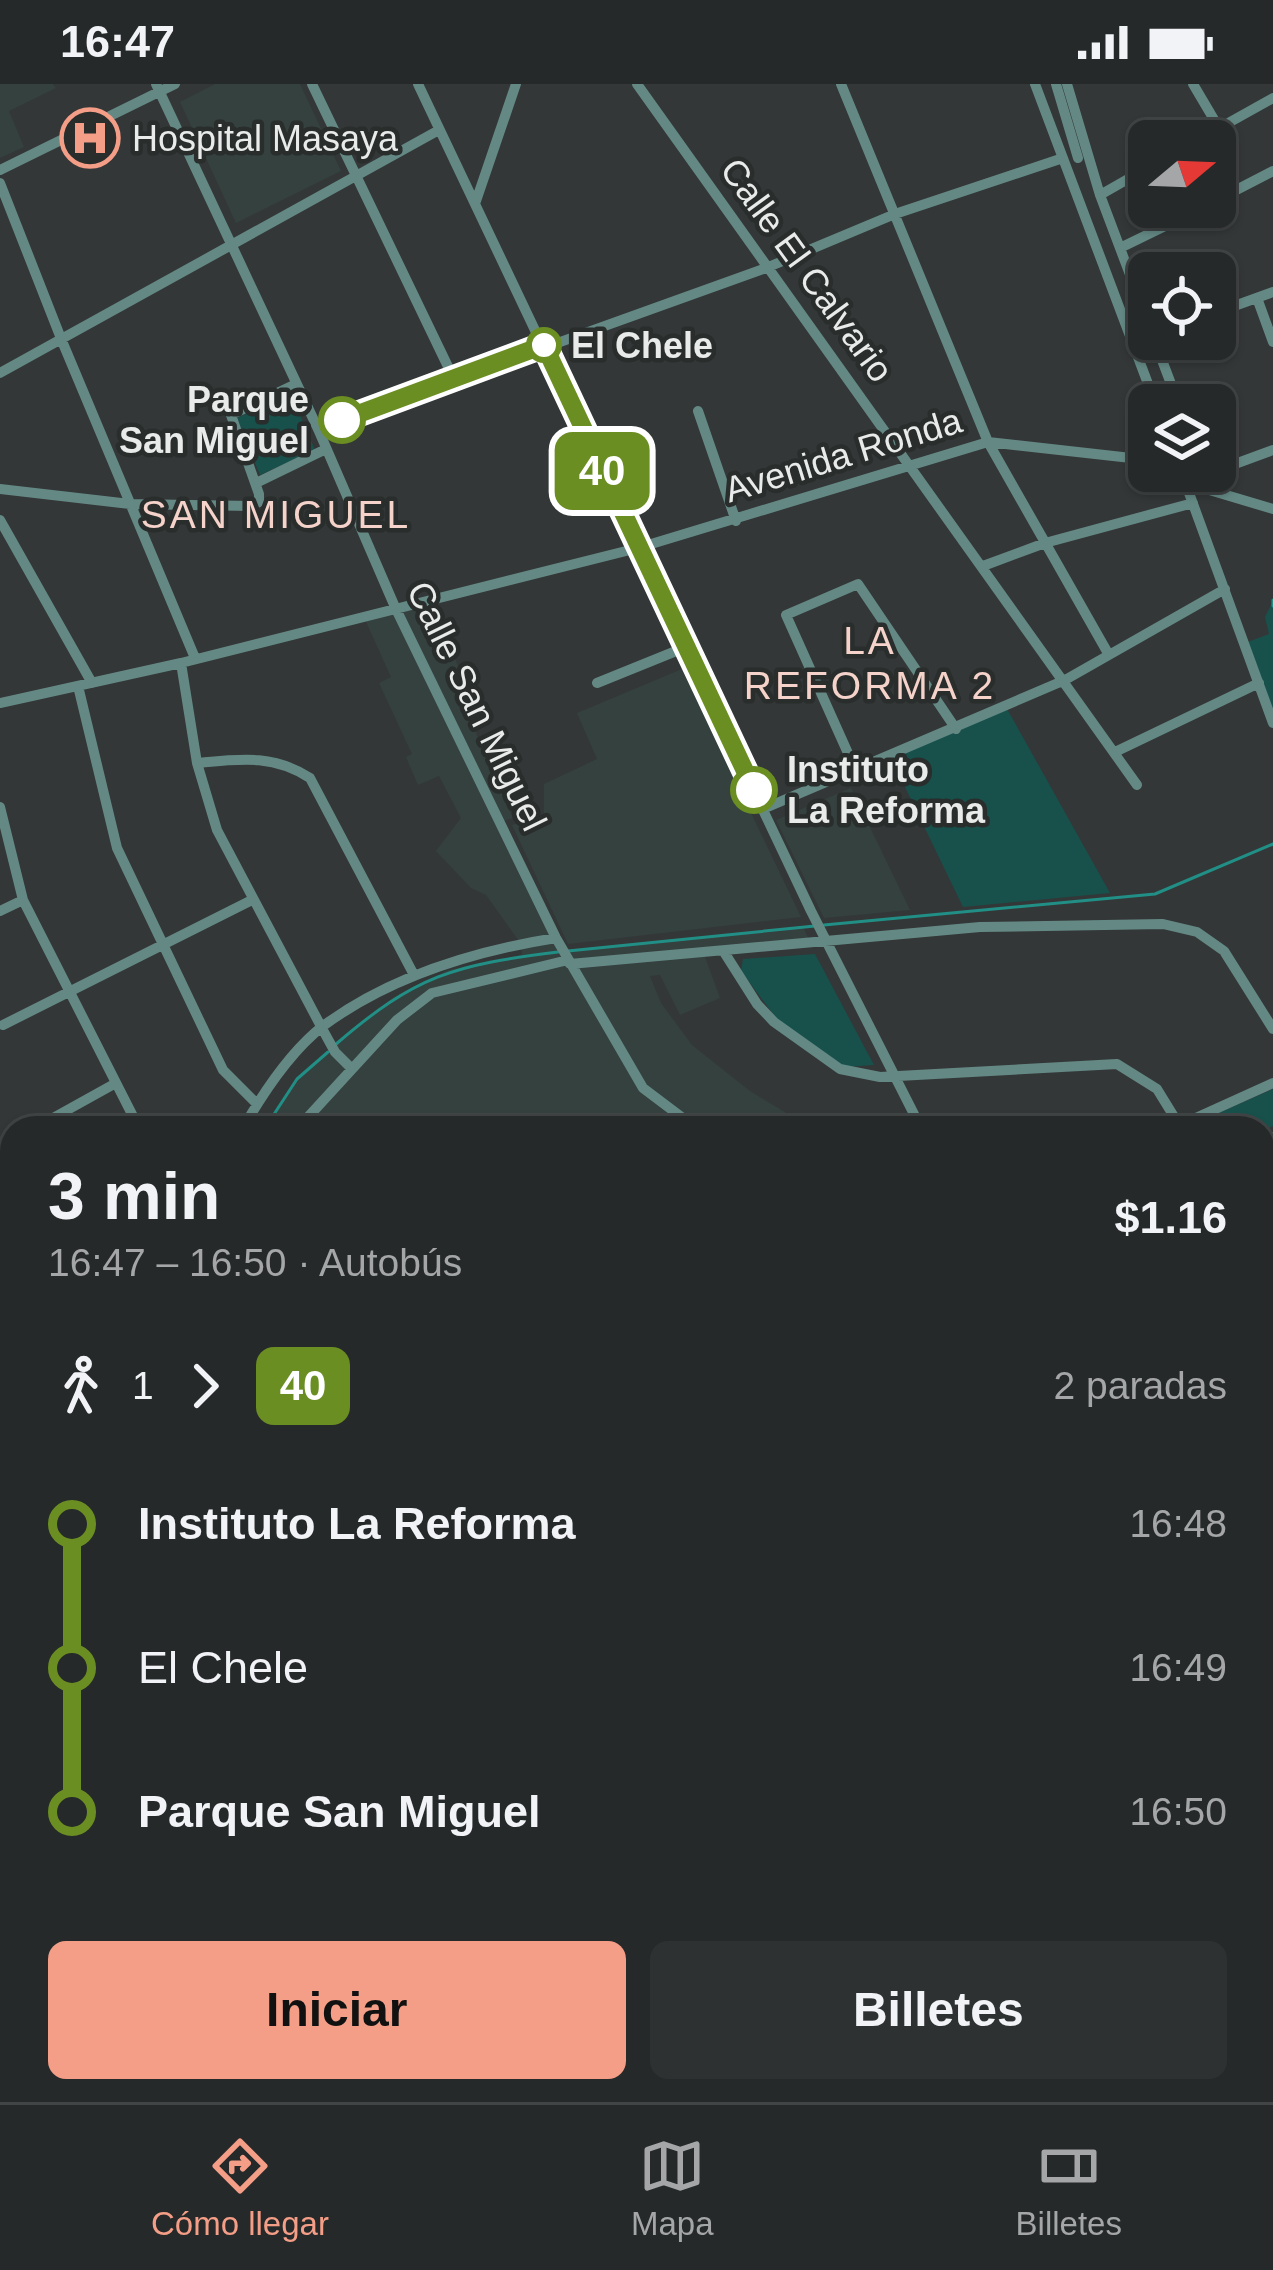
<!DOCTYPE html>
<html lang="es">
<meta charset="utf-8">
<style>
:root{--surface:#262929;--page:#2e3131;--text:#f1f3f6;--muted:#a4a6a8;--line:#424546;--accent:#f49e87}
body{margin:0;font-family:Helvetica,sans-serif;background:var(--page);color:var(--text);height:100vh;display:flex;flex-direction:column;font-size:45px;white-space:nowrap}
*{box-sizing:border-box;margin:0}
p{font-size:39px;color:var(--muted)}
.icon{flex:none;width:66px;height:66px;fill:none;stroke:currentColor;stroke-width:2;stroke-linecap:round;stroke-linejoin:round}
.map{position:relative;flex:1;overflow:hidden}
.panel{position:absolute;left:0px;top:1032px;width:1275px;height:987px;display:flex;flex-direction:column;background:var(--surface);border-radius:36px 36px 0 0;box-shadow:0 3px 9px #0004,0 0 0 3px var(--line)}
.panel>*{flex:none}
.badge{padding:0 24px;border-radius:18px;font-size:42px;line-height:78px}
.needle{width:78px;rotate:71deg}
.buttons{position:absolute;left:1128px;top:36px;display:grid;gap:24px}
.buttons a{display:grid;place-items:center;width:108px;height:108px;border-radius:18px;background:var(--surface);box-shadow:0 3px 9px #0004,0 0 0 3px var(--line);font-size:60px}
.map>.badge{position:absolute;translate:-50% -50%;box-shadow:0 0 0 6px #fff}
.legs{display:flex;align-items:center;gap:18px;height:132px;padding:0 48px;font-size:39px}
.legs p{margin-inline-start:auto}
.summary{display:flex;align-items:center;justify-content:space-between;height:204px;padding:0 48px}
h1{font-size:66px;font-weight:800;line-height:90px}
.button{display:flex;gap:24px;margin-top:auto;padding:24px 48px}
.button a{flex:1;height:138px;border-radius:18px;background:var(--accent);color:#111;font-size:48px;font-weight:800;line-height:138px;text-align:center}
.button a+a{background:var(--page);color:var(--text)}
ul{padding:0 48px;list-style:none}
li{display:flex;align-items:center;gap:42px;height:144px;font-size:45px}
li i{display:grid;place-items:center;width:18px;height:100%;margin:0 15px;background:currentColor}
li i::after{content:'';width:30px;height:30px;margin:-15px;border:9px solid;border-radius:50%;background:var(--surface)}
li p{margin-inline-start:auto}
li:first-child i{background:linear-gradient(#0000 50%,currentColor 0)}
li:last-child i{background:linear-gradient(currentColor 50%,#0000 0)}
.status{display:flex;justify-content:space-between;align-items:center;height:84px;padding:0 60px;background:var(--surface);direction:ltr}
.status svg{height:33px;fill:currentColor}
.dock{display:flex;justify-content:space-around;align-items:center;height:168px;border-top:3px solid var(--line);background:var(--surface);font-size:33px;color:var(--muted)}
.dock a{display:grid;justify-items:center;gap:6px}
.dock .current{color:var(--accent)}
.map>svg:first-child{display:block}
.built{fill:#35413f}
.industrial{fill:url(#industrial-grid)}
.green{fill:#18514c}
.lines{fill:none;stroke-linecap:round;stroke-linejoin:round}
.stream{stroke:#218f85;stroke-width:3}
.minor{stroke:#648985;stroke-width:10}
.highway{stroke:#9afdf1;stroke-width:16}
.line-1-casing{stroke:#fff;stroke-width:27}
.line-1{stroke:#6b8e23;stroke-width:18}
.stop-1-dot{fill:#fff;stroke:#6b8e23;stroke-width:6}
.labels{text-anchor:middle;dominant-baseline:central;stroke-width:9;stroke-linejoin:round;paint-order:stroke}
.poi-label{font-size:36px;fill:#e9ebeb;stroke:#292d2c;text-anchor:start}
.street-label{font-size:36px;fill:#e9ebeb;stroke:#292d2c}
.stop-label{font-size:36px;font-weight:bold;fill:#e9ebeb;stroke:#292d2c;text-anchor:start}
.neighbourhood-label{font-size:39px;letter-spacing:3px;fill:#f5d3ca;stroke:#292d2c}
</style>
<div class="status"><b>16:47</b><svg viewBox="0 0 49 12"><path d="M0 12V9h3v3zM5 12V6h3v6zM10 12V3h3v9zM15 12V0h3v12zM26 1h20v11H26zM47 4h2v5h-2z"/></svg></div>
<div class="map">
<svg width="1273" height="2018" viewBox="0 0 1273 2018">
<defs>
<pattern id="industrial-grid" width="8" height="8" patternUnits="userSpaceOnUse" patternTransform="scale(3)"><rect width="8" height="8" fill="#35413f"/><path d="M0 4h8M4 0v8" fill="none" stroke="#525d5b"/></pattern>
</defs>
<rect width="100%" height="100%" fill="#333737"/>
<path class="built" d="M0,0H53L56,4L9,27L24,63L0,74Z
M215,0H300L341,87L236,139L180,18Z
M429,515L473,616L466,626L513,734L501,738L563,866L803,843L811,860L704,870L720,914L680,931L660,891L650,892L661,919L692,961L750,1007L811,1044H265L297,995L392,914L448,886L522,871L521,860L486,811L471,804L436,767L461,734L439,692L418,701L406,673L412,670L379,599L391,593L363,531Z
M682,585L801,833L568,860L512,741L544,730V700L597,675L577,629Z
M851,704L910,826L824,834L776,736Z"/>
<path class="industrial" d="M238,2007H420L433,2018H245Z"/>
<path class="green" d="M291,310L315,366L260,391L237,334Z
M1272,519L1273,522V639L1245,559L1269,550L1265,533Z
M1006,623L1110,809L963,823L890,672Z
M815,870L874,981L844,983L777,935L741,887L743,875Z
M1273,1005V1042L1263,1047L1189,1042Z"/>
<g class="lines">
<path class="stream" d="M1273,516V522
M824,841L1155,810L1273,760
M568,867L815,842
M335,961C416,891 453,881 558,868
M265,1044L297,995L328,968
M0,1421L12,1410
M0,1608L5,1617
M0,1856L12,1854
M85,2018L100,2007"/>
<path class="minor" d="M156,0L318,345L395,523L556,854L643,1004L696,1044
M312,0L453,293
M418,0L811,827L921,1044
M637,0L1137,701
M841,0L988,358L1109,571
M1035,0L1156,321
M1056,0L1078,74
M1067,0L1100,111L1149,241
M1193,0L1219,44
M1196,57L1273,14
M0,86L175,0
M0,99L62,257L195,574
M1100,111L1149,83
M1215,117L1273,87
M475,120L516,0
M1120,164L1204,123
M1257,214L1273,258
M1215,229L1273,208
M1154,255L1179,321
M0,289L439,46
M698,327L736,437
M318,345L766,184L895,130L1063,74
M1181,387L1273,639
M1205,391L1273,366
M256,399L326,365
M1186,399L1273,425
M0,405L130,420L252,422L259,418V410L231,331L296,300
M0,436L92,599
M983,482L1045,459L1193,419
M181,579L197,679L217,746L324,948L335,968L352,985
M597,599L686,563
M78,602L117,764L223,986L257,1020
M0,619L181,579L638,464L988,358L1149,376
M1115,668L1259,599
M197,679C240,675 273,670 310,694L414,891
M856,687L786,531L858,500L956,645
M0,723L23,816L139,1044
M763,725L1065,596L1225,505
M0,827L23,816
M724,868L757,920L774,938L840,985L880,993L1117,980L1157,1005L1181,1044
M570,880L980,843L1163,840L1197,848L1224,867L1273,945
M3,941L252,816
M1178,1042L1273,999
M43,1044L44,1039L116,999
M243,1044C263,1009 291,967 323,942C391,892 474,867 556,854
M298,1044L397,936L432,909L568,876
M1263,1057L1273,1053
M0,1152L12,1147
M1263,1241L1273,1242
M0,1264L12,1263
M0,1403L12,1391
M0,1434L12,1426
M0,1468L12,1484
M0,1574L12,1595
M0,1626L12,1617
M1263,1626L1273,1617
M0,1629L12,1651
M1263,1687L1273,1706
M1263,1873L1273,1855
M1263,1916L1273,1932
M586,2007L600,2018
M791,2007L837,2018
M938,2007L942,2018
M1212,2007L1220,2018
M517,2018L519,2007
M661,2018L664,2007
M748,2018L751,2007
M907,2018L909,2007
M1159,2018L1169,2007"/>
<path class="highway" d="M0,1823L12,1822
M0,1836L12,1834
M454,2007L468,2018"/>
</g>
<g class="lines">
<g class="line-1-casing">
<path id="line-1" d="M342,336L544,261L754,706"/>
</g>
<use href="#line-1" class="line-1"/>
</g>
<defs>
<g id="hospital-ring" transform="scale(3)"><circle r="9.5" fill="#292d2c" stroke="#f49e87" stroke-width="1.5"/><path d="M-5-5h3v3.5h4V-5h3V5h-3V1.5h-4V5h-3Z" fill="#f49e87"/></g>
</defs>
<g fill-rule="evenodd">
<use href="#hospital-ring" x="90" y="54"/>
</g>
<g class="stop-1-dot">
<circle cx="544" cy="261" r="15"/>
<circle cx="342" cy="336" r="21"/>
<circle cx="754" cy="706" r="21"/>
</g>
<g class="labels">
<g class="poi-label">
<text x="132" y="54">Hospital Masaya</text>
</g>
<g class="street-label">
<text transform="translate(807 186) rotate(54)">Calle El Calvario</text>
<text transform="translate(843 371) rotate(-17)">Avenida Ronda</text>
<text transform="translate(477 622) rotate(64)">Calle San Miguel</text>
</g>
<g class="stop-label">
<text x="571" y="261">El Chele</text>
<text x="309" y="315" text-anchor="end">Parque<tspan x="309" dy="41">San Miguel</tspan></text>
<text x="787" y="685">Instituto<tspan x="787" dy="41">La Reforma</tspan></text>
</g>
<g class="neighbourhood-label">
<text x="276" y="430">SAN MIGUEL</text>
<text x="870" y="556">LA<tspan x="870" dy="45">REFORMA 2</tspan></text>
</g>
</g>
</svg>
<div class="buttons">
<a><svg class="needle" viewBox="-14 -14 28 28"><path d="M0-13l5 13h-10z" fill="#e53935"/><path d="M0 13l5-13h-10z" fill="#a4a6a8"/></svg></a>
<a><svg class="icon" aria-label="locate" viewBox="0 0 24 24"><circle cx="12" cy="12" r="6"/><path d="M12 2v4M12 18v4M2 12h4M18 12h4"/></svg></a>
<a><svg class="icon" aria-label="layers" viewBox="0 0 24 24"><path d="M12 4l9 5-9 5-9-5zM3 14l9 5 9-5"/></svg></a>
</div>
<b class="badge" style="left:602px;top:387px;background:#6b8e23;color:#fff">40</b>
<section class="panel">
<div class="summary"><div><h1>3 min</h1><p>16:47 – 16:50 · Autobús</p></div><b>$1.16</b></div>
<div class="legs"><svg class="icon" aria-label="walk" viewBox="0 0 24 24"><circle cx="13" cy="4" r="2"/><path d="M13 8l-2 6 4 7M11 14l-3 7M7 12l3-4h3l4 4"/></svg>1<svg class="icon" aria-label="forward" viewBox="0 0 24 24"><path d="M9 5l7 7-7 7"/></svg><b class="badge" style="background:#6b8e23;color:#fff">40</b><p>2 paradas</p></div>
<ul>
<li><i style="color:#6b8e23"></i><b>Instituto La Reforma</b><p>16:48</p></li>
<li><i style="color:#6b8e23"></i><span>El Chele</span><p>16:49</p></li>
<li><i style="color:#6b8e23"></i><b>Parque San Miguel</b><p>16:50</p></li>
</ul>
<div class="button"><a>Iniciar</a><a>Billetes</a></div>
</section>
</div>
<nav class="dock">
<a class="current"><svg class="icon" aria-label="directions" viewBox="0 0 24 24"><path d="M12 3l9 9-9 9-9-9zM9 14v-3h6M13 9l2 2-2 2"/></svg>Cómo llegar</a>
<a><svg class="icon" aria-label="map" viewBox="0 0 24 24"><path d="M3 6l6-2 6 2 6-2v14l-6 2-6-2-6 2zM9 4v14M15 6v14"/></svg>Mapa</a>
<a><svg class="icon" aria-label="tickets" viewBox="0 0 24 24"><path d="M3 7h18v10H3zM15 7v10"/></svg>Billetes</a>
</nav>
